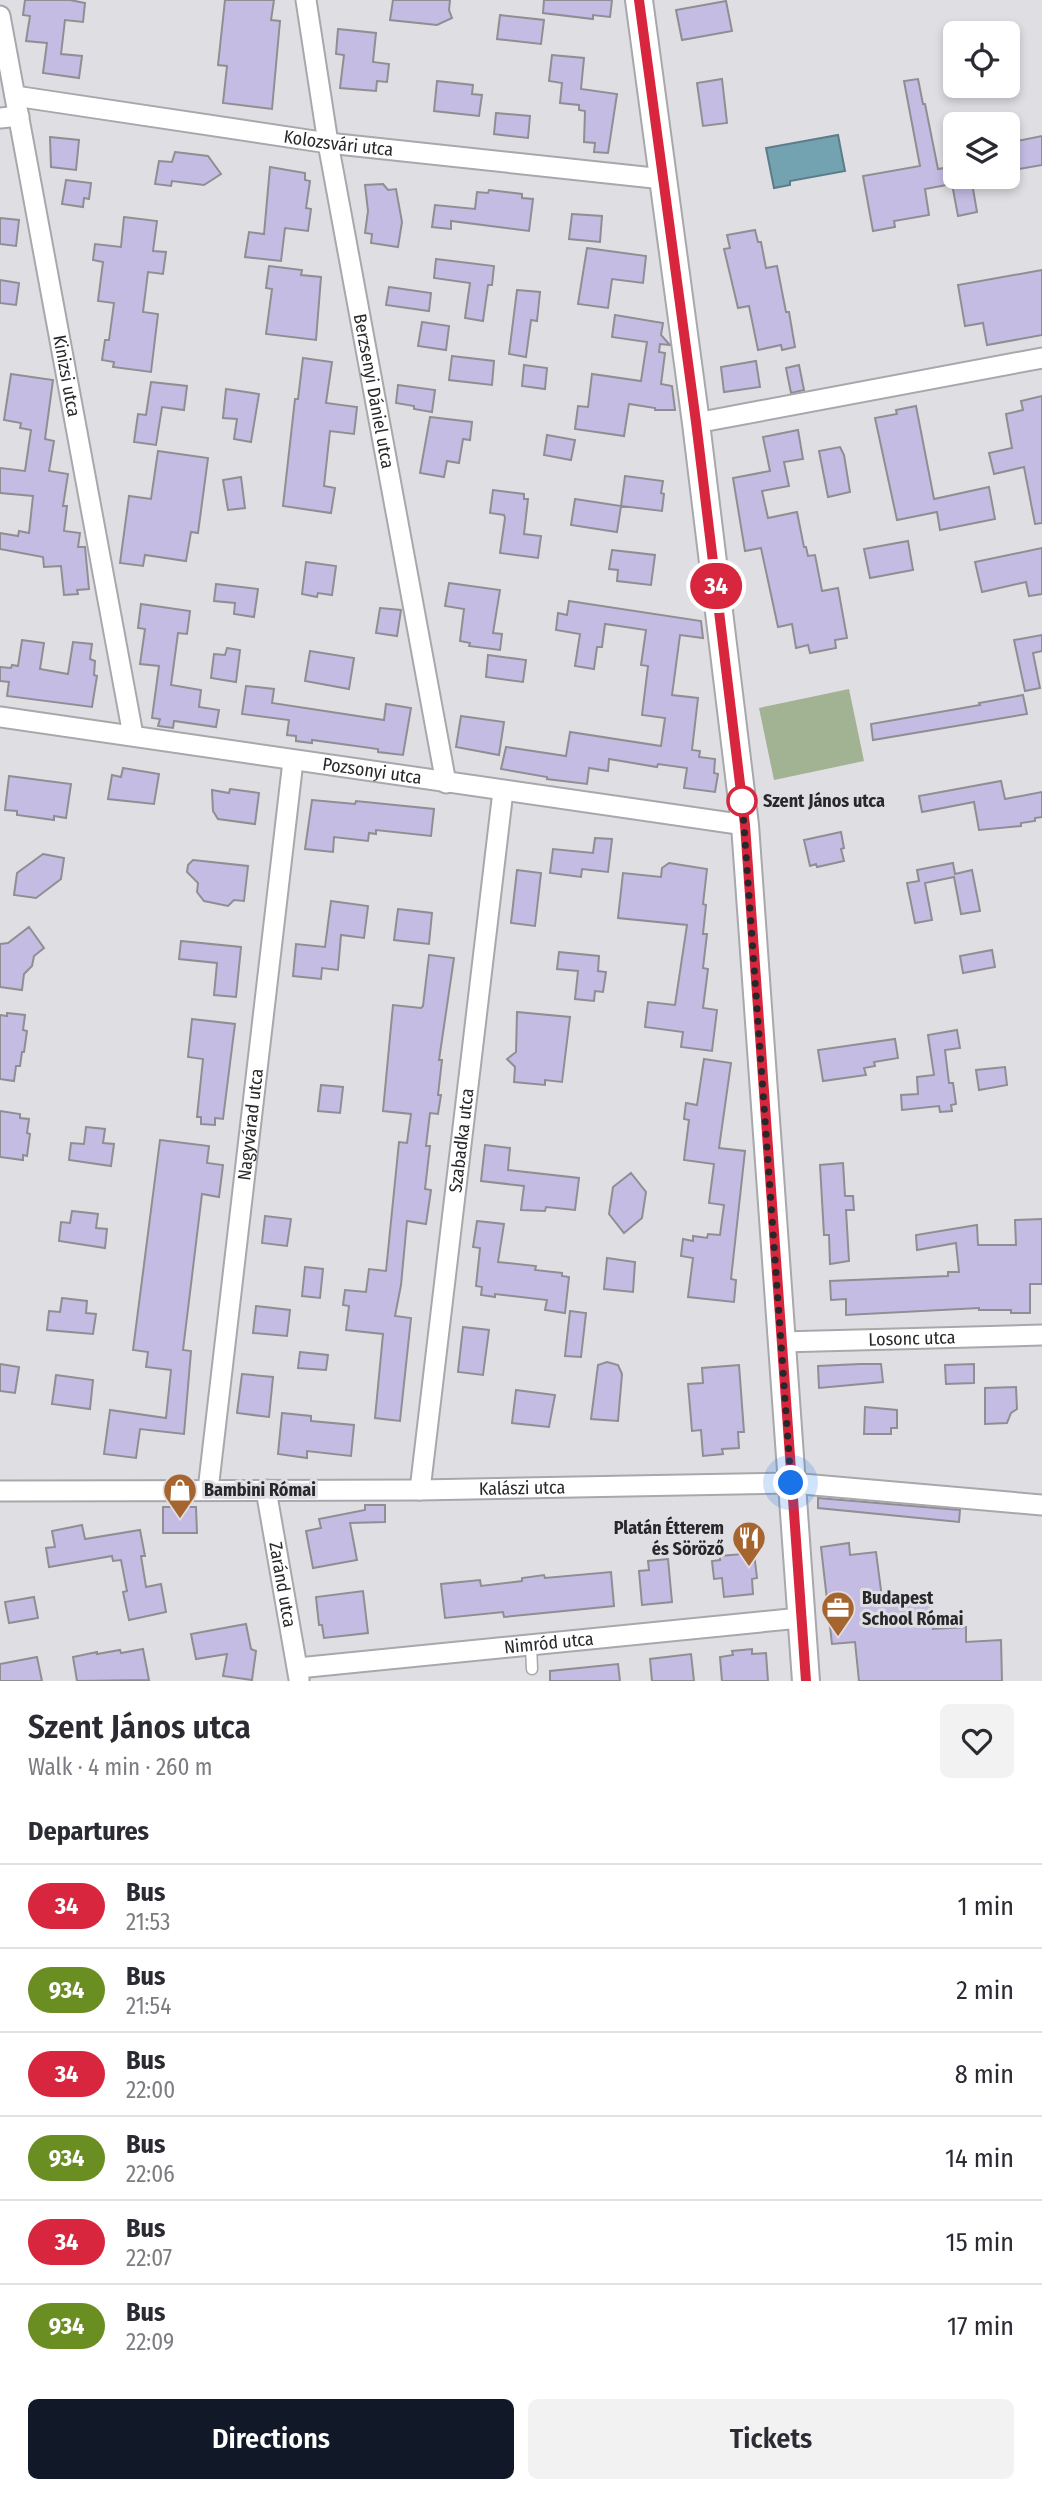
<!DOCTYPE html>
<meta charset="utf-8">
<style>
:root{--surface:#fff;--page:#f2f2f3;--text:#2b2b33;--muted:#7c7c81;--line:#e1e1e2;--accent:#111827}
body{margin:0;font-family:"Fira Sans Condensed",sans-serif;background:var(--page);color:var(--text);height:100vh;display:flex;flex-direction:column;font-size:26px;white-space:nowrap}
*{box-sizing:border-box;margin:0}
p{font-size:23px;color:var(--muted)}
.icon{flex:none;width:38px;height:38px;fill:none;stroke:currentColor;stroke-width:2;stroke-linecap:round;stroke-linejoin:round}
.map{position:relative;height:1681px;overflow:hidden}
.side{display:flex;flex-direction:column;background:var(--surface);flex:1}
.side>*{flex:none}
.badge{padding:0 14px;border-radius:23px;font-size:24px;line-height:46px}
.controls{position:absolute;left:943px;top:21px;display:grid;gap:14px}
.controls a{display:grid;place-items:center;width:77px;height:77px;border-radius:10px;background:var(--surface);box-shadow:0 4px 10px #0003;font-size:35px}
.you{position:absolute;width:35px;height:35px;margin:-18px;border:5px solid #fff;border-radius:50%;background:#1a73e8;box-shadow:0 0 0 10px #1a73e833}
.map>.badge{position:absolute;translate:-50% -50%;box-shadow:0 0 0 4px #fff}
h2{padding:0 28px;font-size:26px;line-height:63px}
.round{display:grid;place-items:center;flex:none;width:74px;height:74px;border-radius:10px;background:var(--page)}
.overview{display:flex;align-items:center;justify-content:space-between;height:119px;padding:0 28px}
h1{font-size:33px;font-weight:600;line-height:52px}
.button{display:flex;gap:14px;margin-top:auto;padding:14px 28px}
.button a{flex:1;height:80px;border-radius:10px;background:var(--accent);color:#fff;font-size:28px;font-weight:600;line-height:80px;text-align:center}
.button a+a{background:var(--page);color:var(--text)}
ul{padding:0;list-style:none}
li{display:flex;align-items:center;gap:21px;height:84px;padding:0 28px;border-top:2px solid var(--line)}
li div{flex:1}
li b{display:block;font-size:26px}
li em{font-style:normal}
li .badge{min-width:77px;font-weight:700;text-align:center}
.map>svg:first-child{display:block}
.green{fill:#a2b393}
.water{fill:#73a2b1;stroke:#5c7d88;stroke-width:2}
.building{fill:#c5bce4;stroke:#8f8e92;stroke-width:2}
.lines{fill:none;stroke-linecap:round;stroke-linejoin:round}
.lane-casing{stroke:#a8a7ab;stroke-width:13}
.street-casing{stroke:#a8a7ab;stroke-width:23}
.secondary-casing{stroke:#a8a7ab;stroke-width:30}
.lane{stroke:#fff;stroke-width:10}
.street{stroke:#fff;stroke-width:19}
.secondary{stroke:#fff;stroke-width:26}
.line-casing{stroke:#fff;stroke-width:16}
.line{stroke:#d7263d;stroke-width:10}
.walk{stroke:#28282a;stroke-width:7;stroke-dasharray:0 12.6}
.stop-dot{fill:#fff;stroke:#d7263d;stroke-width:3.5}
.labels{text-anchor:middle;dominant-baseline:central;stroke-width:6;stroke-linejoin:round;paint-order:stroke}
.street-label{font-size:18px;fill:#28282a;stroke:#dfdee3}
.stop-label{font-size:18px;font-weight:bold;fill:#28282a;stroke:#dfdee3;text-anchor:start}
.poi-label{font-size:18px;font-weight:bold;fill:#28282a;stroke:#dfdee3;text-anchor:start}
</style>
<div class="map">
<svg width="1042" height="1681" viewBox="0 0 1042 1681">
<rect width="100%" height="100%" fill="#dfdee3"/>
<path class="green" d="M849,689L864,761L774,780L759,708Z"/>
<path class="water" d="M838,135L845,171L790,181V185L774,188L766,148Z"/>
<path class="building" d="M25,0H70L85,3L83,22L65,20L61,54L82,56L79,78L43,73L47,43L26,41L30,16L23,15Z
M225,0H274L271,20L280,21L272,109L223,103L227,66L218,65Z
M393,0H450L449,10L452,18L437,25L390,20Z
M544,0H612L610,17L593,15V19L543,13Z
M726,1L732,31L682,40L676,10Z
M500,15L544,20L541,44L497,39Z
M338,29L376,33L373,62L389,64L387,82L377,81L376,91L340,88L344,55L336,54Z
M552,55L584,58L581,89L617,94L608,153L594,152L595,143L584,142L585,111L579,110V105L560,103L562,83L549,81Z
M722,79L727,123L703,126L697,83Z
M918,79L923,104H925L938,169L956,166V177H971L977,212L958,216L952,184L925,189L929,215L894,221L895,227L873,231L863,176L920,166L904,81Z
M437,81L473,85L472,94L482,95L479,116L434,111Z
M496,113L530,116L528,138L494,134Z
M1042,136V165L1008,171V143Z
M50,137L79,140L76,170L51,167Z
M175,152L208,156L221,174L204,185L172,181L171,186L155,184L159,161L172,162Z
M270,167L305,173V180L310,181L306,208L311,209L308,231L285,228L281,261L245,257L249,232L264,234Z
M66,180L91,183L89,199L84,198L83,207L62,204Z
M383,184L388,190L396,189L402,222L398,247L371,243L372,234L365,233L368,211L365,185Z
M489,190L522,194V198L533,199L529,231L451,221V229L432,227L435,205L475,209L477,192L488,193Z
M572,214L602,216L600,242L569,239Z
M124,217L157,221L153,251L166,252L163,274L148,272L143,312L158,314L151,372L113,367L114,362L102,360L105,340H109L114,303L98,301L103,262L93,260L95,244L121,247Z
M0,218L19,220L16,246L0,244Z
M755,230L758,242H761L766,268L777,266L786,312H789L795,347L782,350L781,345L758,350L749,306L738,308L724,249L730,248L727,235Z
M587,248L646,256L643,283L612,279L608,308L578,304Z
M436,259L494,266L492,285H488L483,321L465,318L470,283L434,278Z
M269,266L302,270L301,275L321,277L316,340L266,334L272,289L266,288Z
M1042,270V335L987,345L983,323L965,326L958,285Z
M0,280L19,283L16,305L0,303Z
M389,287L431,293L429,311L386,305Z
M517,290L540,292L537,321L531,320L526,357L509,354Z
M615,315L663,323L661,335L670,345L660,344L659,352L665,353L661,384L672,386L675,410H655V408L629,404L624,436L575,429L578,406L588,407L592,374L641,381L647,342L612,337Z
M422,322L449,326L446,350L418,346Z
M452,356L494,361L492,385L449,380Z
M303,358L332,362L326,403L357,407L354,434L330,431L324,486L335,488L331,513L283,506L295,399H298Z
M756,361L760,387L724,392L721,367Z
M524,365L547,368L545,389L522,386Z
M799,365L804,390L791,393L786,368Z
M11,374L53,380L45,439L54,441L49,471L68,474L63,506H67L64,531L80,533L78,547H85L89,589L77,590L78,594L64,595L61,566L44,567L43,557L0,549V533L18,536L19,531L29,533L33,496L0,493V468L25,471L31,430L20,428L21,423L4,420Z
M151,382L187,386L184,410L162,407L156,445L134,442L138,414L146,415Z
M398,385L435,390L432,412L414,409V406L396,403Z
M226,389L259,394L251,442L234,439L237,419L223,418Z
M1042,396V523L1035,524L1024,467L994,474L989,453L1012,448L1006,414L1023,410L1021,401Z
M916,406L934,499L989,487L995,519L940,530L937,512L897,520L875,418L897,414L896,410Z
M430,417L472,422L470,440L463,439L459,463L447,461L444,477L420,473Z
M798,430L803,459L784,462L789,486L762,491L768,518L797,512L804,547H806L808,556L815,555L822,591L838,588L847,638L835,640L836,648L810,653L808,645L796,648L792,624L778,627L761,548L745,551L733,478L770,471L763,437Z
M547,435L575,440L571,460L544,455Z
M840,447L844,455L850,492L828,497L819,451Z
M158,451L208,458L198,533L191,532L186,561L145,555L143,566L120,563L129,496L151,499Z
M625,476L663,481L661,493L664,494L662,511L621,506Z
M241,477L245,508L228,510L223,480Z
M493,490L524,494V499H528L524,534L541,536L538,558L500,553L505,518L504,515L490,513Z
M575,499L621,506L617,532L571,525Z
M908,541L913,570L870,578L864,549Z
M1042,548V594L1029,596L1026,582L982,592L975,562Z
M612,550L655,555L651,585L617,581L618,570L609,569Z
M306,562L336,566L332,595L318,593L317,597L302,594Z
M449,583L500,590L493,633L502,634L500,650L469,646L470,643L460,641L464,609L445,606Z
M216,584L258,589L254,617L234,614L235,603L214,601Z
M569,601L701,621L703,638L680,635L672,695L698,698L692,750L700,751L699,757L715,759L714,773L718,774L715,792L684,788L687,768L658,764L657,767L609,759L608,771L589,768L587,784L547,779V777L501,769L506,747L566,756L570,732L661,746L665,718L642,715L648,666L641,665L646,630L605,624L602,647H597L594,669L575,666L580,634L556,630L558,613L567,615Z
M141,604L190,611L187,634L178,633L171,685L201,690L199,707L219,710L216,727L174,721L173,728L158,726L160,719L152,718L159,666L140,664L145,629L138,628Z
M380,608L401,610L397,636L376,633Z
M1042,635V651L1033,653L1040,688L1025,691L1014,640Z
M22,640L44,643L40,669L68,674L73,642L92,644L90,659L95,661L94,675L97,676L92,707L7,696L9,682L0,681V667L11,668L12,665L18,666Z
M227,648L240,650L236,682L211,678L214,654L225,655Z
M310,651L354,658L349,689L305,681Z
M488,655L526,660L523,682L486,677Z
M246,686L274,689L272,703L384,720L386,704L411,708L403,755L378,752V749L312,740V743L296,741V736L287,735L289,720L242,714Z
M1023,695L1027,714L873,740L871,724L980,705L979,703Z
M461,716L504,722L499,755L456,747Z
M123,768L159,774L154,804L108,799L112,775L121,777Z
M9,776L71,784L66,818L54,816V820L17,815V811L5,810Z
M1001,781L1005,799L1042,792V817L1035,818V821L1021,823V826L979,830L974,802L922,812L919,796Z
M230,789L259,793L255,824L218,819L213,811L212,790L229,793Z
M312,800L355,804L356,801L434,809L431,836L376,830V834L369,833L368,841L334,837L333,852L305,849Z
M841,832L844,848L841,849L844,861L817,867L816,864L810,866L804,840Z
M595,838L612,839L608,872L582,869L581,877L550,873L553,849L593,853Z
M43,854L64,858L61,879L36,898L14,895L17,873Z
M193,860L248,866L244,901L234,900L228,906L204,901L197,892L198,883L187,872L188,865Z
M669,863L707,869L703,904L706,905L703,934H707L703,968L708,969L703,1008L717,1010L712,1051L681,1047L683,1032L645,1027L648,1002L675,1005L687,925L618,918L623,873L661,877L662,868Z
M953,863L955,874L972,870L980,911L961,914L954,877L925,883L932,920L915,923L907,883L919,881L917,870Z
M517,870L541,873L535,926L511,923Z
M331,901L368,906L364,938L341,935L338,970L322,968L321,979L293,976L296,944L325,947Z
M398,909L432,913L429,944L394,940Z
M29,927L44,948L34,956L32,966L24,974L22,990L0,987V944L8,943Z
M181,941L241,947L236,997L214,995L217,963L179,959Z
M992,950L995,967L963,973L960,956Z
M559,952L599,956L598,971L606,972L603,992L595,991L594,1001L575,999L578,971L557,969Z
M429,955L454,958L439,1060H442L438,1095H441L438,1114L430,1113L426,1146H430L425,1189L431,1190L426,1224L407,1221L401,1285L395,1316L411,1318L400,1421L375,1418L383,1334L346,1330L349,1306L343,1305L345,1290L366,1292L369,1269L386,1271L399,1142L407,1143L411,1114L383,1111L393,1005L421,1008L423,1006Z
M517,1012L570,1017L562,1082L545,1080V1085L514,1082L515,1067L507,1059L516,1052Z
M7,1013L25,1015L23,1030L27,1031L24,1052H22L20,1066H16L14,1081L0,1079V1015L7,1016Z
M192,1019L235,1024L223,1119L215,1118V1125L201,1124V1117H197L203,1059L188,1057Z
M957,1030L960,1048L945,1050L949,1083H953L956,1104L951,1105L952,1111L940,1112L939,1106L902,1110L901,1095L918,1094L917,1077L934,1075L928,1035Z
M895,1039L898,1058L874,1062L875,1066L864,1068L866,1075L823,1081L818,1050Z
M704,1059L731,1063L719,1148L745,1151L731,1279L736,1280L734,1302L688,1297L693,1258L681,1256L683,1239L693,1241V1236L707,1238L708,1234L720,1235L724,1205L709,1203L714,1164L684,1160L689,1120L684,1119L686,1103L697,1105Z
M1005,1067L1007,1085L979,1090L976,1070Z
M321,1085L343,1087L340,1113L318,1111Z
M0,1111L20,1114V1118L29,1119L27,1133L30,1134L27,1156L23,1155V1160L0,1157Z
M86,1127L105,1129L103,1143L114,1144L111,1166L69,1160L71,1143L84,1144Z
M160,1140L209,1146L207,1163L223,1165L219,1197L202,1194L183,1350L191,1351L184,1434L140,1429L136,1458L104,1454L110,1410L166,1418L171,1370L146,1367L148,1352L133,1350Z
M485,1145L510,1148L508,1170L579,1178L575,1210L546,1207L545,1211L521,1210L524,1186L481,1181Z
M843,1163L845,1196H853L854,1210H846L849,1261L830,1264L829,1235H824L820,1165Z
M631,1173L646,1192L642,1218L624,1233L609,1214L613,1187Z
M72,1211L98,1214L96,1228L107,1229L105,1248L59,1241L61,1222L70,1223Z
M265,1216L291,1219L287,1246L262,1243Z
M1042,1219V1284H1030V1313H1011V1310H979V1308L846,1315V1299L831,1300L830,1281L948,1276V1272H959L956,1243L917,1250L916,1235L977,1225L978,1245H1016L1015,1220Z
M477,1221L504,1224L498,1262L536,1266L535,1270L562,1273V1276L569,1277L565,1313L545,1310L547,1300L495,1294V1297L481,1295L482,1287L476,1286L480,1248L473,1247Z
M607,1258L635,1262L633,1292L604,1289Z
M305,1267L323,1269L320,1298L302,1296Z
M62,1298L87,1301L86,1313L96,1314L93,1334L47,1330L49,1311L60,1312Z
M256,1306L290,1310L287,1336L253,1333Z
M570,1311L586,1313L581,1357L565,1356Z
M463,1327L489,1330L483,1375L458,1372Z
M300,1352L328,1355L326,1370L298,1368Z
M607,1362L618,1365L622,1374L618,1421L591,1419L598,1365Z
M0,1364L19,1367L15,1393L0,1391Z
M860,1364H881L883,1382L819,1388L818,1366Z
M974,1364V1383L946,1384L945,1365Z
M739,1365L744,1432H738L739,1448L722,1449L723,1454L703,1456L701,1430L692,1431L688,1384L703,1383L702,1368Z
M242,1374L273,1377L269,1417L237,1413Z
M56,1375L93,1380L90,1409L52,1404Z
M1016,1387L1017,1409L1011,1413L1007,1423L985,1424V1388Z
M516,1390L555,1395L549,1427L512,1423Z
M865,1407L897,1410V1428H891V1434H864Z
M282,1413L311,1416V1421L354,1425L351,1456L307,1451V1458L278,1454Z
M818,1498L960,1510L959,1522L818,1508Z
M365,1505H385V1522L350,1523L357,1560L313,1568L306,1531L321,1528L319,1519L365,1510Z
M163,1507H196L197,1533H163Z
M82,1525L85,1539L140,1530L145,1556H141L146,1587L161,1584L166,1612L129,1620L123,1592L127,1591L121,1560L113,1561L112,1556L49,1567L46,1548L55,1547L52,1531Z
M849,1543L850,1555L876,1552L882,1598L932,1596L933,1629L966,1627V1642L1001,1640L1002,1681H859L855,1642L832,1644L821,1547Z
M754,1553L757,1578L752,1579L753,1594L724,1597L722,1578L714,1579L712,1561L720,1560V1556Z
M668,1559L672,1602L642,1605L639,1571L649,1570L648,1561Z
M611,1572L614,1606L504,1617L503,1612L445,1618L441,1584L480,1580L481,1586L522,1581V1578L544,1575L545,1578Z
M363,1591L368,1633L324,1638L322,1625H319L316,1597Z
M34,1597L38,1618L9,1623L5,1602Z
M246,1624L251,1649L256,1651L252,1680L223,1676L227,1654L196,1659L191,1634Z
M143,1649L149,1680L77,1681L73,1657L97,1652V1654L120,1650L121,1653Z
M752,1649V1654L766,1653L768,1681H722L720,1657L733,1655L732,1651Z
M691,1654L694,1681H652L650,1659Z
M37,1657L42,1681H0V1664Z
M618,1664L620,1681H550V1671Z"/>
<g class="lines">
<g class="lane-casing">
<path id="lane" d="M531,1645L532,1669"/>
</g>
<g class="street-casing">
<g id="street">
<path id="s1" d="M306,0L328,143L446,783"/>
<path id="s2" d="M0,16L133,735"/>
<path id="s3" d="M15,96L328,143L663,179"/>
<path d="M0,118L19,116"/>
<path d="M696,423L1042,358"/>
<path id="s4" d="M0,717L745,825"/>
<path id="s5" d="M781,1342L1042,1335"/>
<path id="s6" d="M208,1490L293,761"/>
<path id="s7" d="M266,1490L299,1679"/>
<path id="s8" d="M420,1490L503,791"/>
<path id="s9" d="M0,1491L420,1490L791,1483L1042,1505"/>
<path id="s10" d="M298,1668L800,1618"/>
</g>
</g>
<g class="secondary-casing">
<path id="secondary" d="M639,0L696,423L745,825L806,1681"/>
</g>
<use href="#lane" class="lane"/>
<use href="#street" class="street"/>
<use href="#secondary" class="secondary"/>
</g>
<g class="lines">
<g class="line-casing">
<path id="line" d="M639,0L696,422L745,825L806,1681"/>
</g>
<use href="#line" class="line"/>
<path class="walk" d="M742,801V798L791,1483"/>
</g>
<defs>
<g id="shop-pin" transform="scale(1.75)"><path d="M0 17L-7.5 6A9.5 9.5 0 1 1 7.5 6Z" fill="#a6652f" stroke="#dfdee3"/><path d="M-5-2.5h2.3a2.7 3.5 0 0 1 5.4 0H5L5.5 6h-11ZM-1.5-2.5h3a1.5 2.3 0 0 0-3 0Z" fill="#fff"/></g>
<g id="restaurant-pin" transform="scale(1.75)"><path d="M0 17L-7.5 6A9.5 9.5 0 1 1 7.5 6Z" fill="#a6652f" stroke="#dfdee3"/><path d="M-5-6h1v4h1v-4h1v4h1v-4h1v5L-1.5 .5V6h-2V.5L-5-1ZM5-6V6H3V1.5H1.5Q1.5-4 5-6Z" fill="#fff"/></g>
<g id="office-pin" transform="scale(1.75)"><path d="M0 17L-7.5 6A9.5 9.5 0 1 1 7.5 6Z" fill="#a6652f" stroke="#dfdee3"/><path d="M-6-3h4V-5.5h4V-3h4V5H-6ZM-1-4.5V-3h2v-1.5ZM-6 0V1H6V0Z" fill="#fff"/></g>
</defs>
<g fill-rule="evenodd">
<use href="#shop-pin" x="180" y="1490"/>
<use href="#restaurant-pin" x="749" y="1538"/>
<use href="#office-pin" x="838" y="1608"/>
</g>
<circle class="stop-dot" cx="742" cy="801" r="14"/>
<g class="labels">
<g class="street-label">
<text stroke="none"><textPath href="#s3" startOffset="327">Kolozsvári utca</textPath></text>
<text stroke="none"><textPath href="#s2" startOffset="366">Kinizsi utca</textPath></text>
<text stroke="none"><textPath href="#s1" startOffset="397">Berzsenyi Dániel utca</textPath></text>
<text stroke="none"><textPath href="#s4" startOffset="376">Pozsonyi utca</textPath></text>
<text stroke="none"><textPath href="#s6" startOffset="368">Nagyvárad utca</textPath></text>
<text stroke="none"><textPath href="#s8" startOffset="352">Szabadka utca</textPath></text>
<text stroke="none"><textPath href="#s5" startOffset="131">Losonc utca</textPath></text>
<text stroke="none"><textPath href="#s9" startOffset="522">Kalászi utca</textPath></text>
<text stroke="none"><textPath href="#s7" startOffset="96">Zaránd utca</textPath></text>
<text stroke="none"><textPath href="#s10" startOffset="252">Nimród utca</textPath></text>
</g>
<g class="stop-label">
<text x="763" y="801">Szent János utca</text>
</g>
<g class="poi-label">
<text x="204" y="1490">Bambini Római</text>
<text x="724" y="1528" text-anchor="end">Platán Étterem<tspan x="724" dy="21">és Söröző</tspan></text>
<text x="862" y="1598">Budapest<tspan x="862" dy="21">School Római</tspan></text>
</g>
</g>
</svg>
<div class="controls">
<a><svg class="icon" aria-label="locate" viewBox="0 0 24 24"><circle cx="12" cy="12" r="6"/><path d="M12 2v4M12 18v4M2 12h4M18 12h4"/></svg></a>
<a><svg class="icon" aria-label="layers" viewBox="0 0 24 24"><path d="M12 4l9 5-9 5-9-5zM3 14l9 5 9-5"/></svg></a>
</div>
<div class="you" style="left:791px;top:1483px"></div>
<b class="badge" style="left:716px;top:586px;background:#d7263d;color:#fff">34</b>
</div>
<section class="side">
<div class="overview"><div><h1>Szent János utca</h1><p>Walk · 4 min · 260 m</p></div><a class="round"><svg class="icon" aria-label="heart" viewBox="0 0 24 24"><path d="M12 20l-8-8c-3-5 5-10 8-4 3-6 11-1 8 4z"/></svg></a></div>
<h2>Departures</h2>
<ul>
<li><span class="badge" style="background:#d7263d;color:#fff">34</span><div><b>Bus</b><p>21:53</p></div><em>1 min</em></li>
<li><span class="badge" style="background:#6b8e23;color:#fff">934</span><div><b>Bus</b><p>21:54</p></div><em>2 min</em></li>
<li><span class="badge" style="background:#d7263d;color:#fff">34</span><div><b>Bus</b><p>22:00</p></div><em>8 min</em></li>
<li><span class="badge" style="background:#6b8e23;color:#fff">934</span><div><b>Bus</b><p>22:06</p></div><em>14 min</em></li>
<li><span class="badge" style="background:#d7263d;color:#fff">34</span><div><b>Bus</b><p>22:07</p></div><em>15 min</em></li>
<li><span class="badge" style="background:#6b8e23;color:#fff">934</span><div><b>Bus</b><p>22:09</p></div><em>17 min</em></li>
</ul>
<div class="button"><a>Directions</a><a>Tickets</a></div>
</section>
